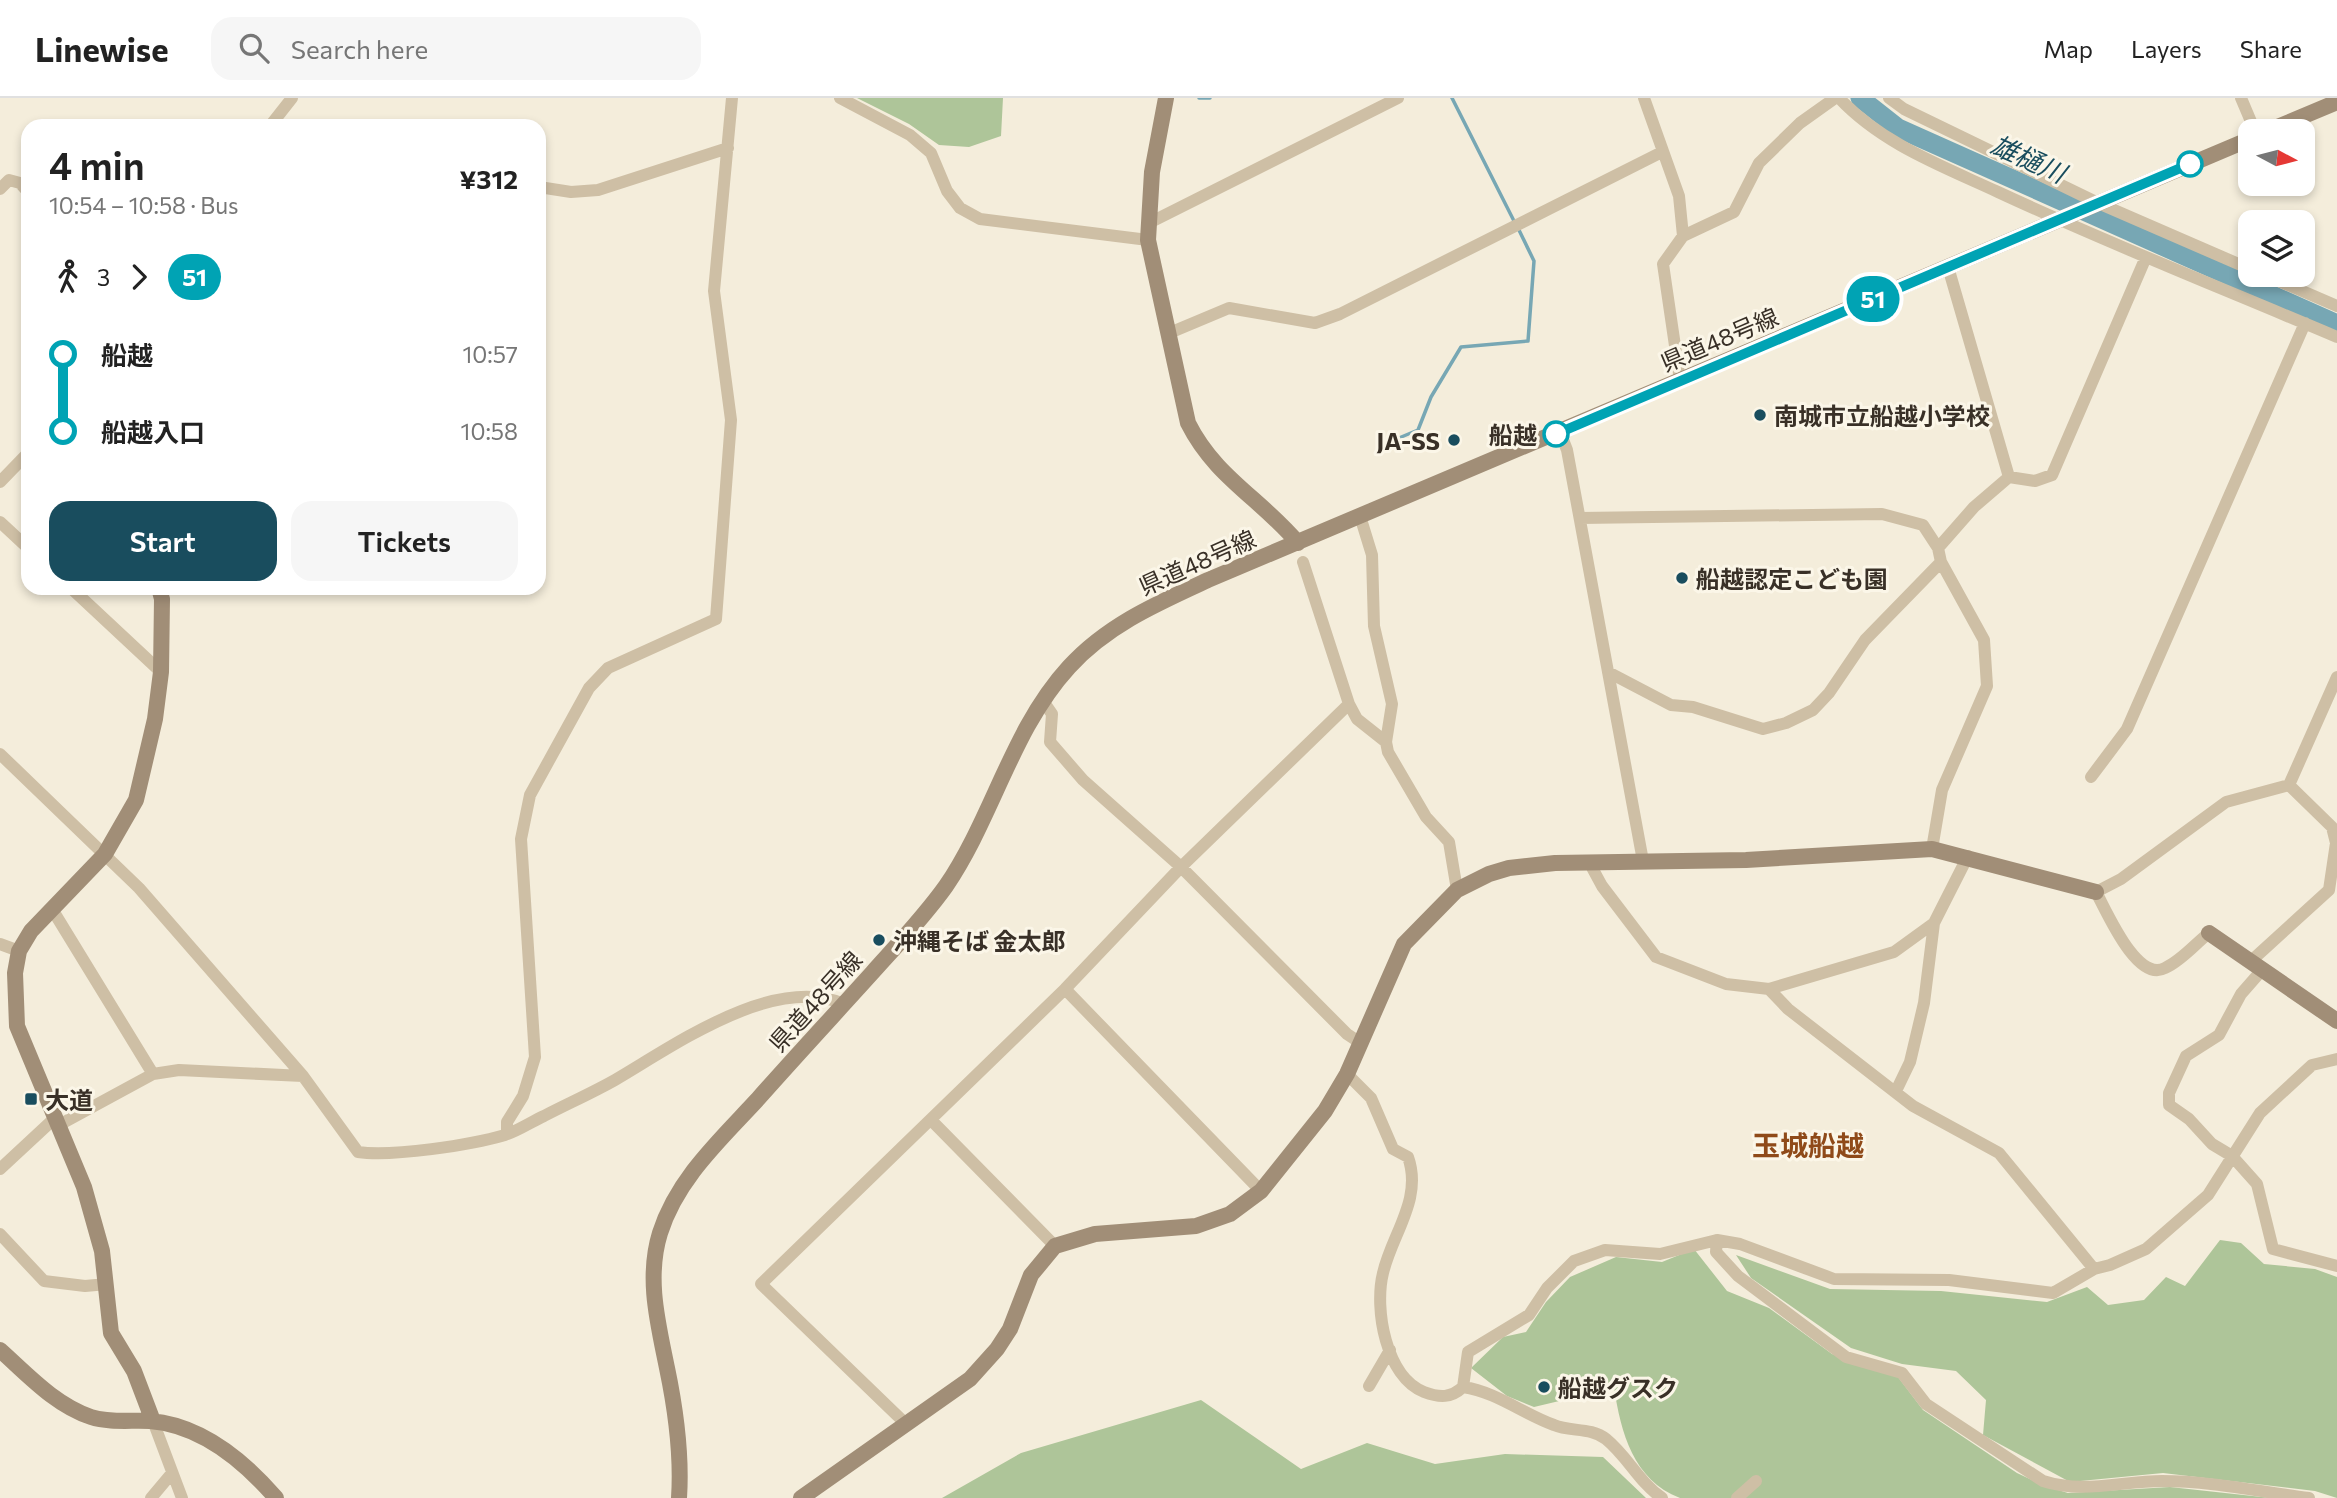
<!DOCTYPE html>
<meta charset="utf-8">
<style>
:root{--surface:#fff;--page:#f6f6f6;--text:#222;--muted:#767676;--line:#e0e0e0;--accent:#194d5e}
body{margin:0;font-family:Commissioner,"Noto Sans JP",sans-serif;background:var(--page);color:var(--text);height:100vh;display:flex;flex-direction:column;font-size:26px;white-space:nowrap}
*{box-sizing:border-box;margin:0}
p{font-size:23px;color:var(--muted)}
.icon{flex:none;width:38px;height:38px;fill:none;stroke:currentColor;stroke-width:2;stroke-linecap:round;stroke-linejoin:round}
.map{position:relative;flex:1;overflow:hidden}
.sheet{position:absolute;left:21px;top:21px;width:525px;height:476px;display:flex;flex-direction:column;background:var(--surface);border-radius:21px;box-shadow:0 4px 10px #0003}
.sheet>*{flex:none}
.badge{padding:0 14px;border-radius:23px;font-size:24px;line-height:46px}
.needle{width:46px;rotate:97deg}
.tools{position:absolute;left:2238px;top:21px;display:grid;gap:14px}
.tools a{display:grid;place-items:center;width:77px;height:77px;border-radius:14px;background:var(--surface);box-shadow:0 4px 10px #0003;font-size:35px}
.map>.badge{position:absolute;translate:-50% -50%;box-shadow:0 0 0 4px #fff}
.legs{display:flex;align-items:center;gap:10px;height:77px;padding:0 28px;font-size:23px}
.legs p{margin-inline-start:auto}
.overview{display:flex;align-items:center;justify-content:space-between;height:119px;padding:0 28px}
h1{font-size:38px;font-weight:600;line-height:52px}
.primary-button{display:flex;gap:14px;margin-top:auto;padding:14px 28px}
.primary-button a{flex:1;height:80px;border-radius:21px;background:var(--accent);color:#fff;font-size:28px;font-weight:600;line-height:80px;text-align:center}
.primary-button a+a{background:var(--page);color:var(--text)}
ul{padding:0 28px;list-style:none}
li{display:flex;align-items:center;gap:24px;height:77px;font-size:26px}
li i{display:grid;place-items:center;width:10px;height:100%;margin:0 9px;background:currentColor}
li i::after{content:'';width:18px;height:18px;margin:-9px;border:5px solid;border-radius:50%;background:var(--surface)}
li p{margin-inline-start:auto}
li:first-child i{background:linear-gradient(#0000 50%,currentColor 0)}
li:last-child i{background:linear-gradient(currentColor 50%,#0000 0)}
header{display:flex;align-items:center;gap:42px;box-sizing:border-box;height:98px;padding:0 35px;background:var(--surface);border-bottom:2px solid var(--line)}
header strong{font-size:33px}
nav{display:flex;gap:38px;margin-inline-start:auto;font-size:24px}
.search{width:490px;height:63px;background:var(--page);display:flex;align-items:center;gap:18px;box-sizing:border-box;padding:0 24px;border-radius:21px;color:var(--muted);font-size:26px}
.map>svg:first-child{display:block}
.green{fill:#aec599}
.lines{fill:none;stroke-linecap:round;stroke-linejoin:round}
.stream{stroke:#77a7b4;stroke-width:3.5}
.river{stroke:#77a7b4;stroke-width:19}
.street{stroke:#cebfa5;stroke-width:12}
.secondary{stroke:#a18e77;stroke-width:16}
.line-1-casing{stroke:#fff;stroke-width:16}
.line-1{stroke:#00a3b4;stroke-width:10}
.stop-1-dot{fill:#fff;stroke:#00a3b4;stroke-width:3.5}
.poi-dot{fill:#194d5e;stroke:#fbf6e8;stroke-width:2.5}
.labels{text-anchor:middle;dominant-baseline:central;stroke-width:6;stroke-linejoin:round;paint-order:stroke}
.street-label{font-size:24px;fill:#393027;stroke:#fbf6e8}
.poi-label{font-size:24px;font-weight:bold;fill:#393027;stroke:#fbf6e8;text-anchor:start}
.stop-label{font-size:24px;font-weight:bold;fill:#393027;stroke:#fbf6e8;text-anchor:end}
.water-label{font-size:26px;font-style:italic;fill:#194d5e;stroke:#fbf6e8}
.quarter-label{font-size:28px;font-weight:bold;fill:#8f4a19;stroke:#fbf6e8}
</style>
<header>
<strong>Linewise</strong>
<div class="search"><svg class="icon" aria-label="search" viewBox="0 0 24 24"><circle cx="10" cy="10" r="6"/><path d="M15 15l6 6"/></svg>Search here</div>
<nav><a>Map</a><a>Layers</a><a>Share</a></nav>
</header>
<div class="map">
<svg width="2337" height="1400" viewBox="0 0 2337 1400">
<rect width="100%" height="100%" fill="#f4eddb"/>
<path class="green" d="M857,0H1003L1001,38L969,49L939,47L909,26Z
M2220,1142L2241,1145L2264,1166L2315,1171L2337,1179V1400L2315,1393L2163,1375L2070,1384L1983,1337L1986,1302L1956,1273L1902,1266L1851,1250L1751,1180L1736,1157L1830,1191L1941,1193L2047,1204L2087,1189L2108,1207L2144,1202L2166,1179L2185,1188Z
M1694,1151L1727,1193L1769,1210L1832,1256L1898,1279L1923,1312L2017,1375L2045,1388L2068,1395L2170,1389L2271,1400H1680C1633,1382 1621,1334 1614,1290L1534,1309L1507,1298L1471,1270L1503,1239L1526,1234L1546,1204L1570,1179L1616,1159L1662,1164Z
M1201,1302L1301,1371L1367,1345L1435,1366L1505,1356L1603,1359L1646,1400H942L1021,1355Z"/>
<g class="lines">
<path class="stream" d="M1199,0H1210
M1452,0L1514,123
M1387,345L1418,332L1431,299L1461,249L1528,243L1534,163L1518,130"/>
<path class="river" d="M1860,0L1898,30L2337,226"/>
<path class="street" d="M840,0L910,37L931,55L947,93L960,110L980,121L1148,142
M1644,0L1679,98L1683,138
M1839,0C1882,46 1942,68 1998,94C2110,146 2224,191 2337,239
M1889,0L1904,11L2098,105L2250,171
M2241,0L2255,33
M270,28L292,0
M539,89L571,94L598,92L728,50
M0,91L9,82L20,85L28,94
M1149,125L1398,0
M1948,169L2009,379
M2265,177L2337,208
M1167,236L1229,210L1315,225L1340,216L1662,54
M1680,282L1663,166L1683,138L1734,114L1759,65L1800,25L1835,0
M1560,334L1567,352L1643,763
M2009,379L2035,383L2052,377L2146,159
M0,384L28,355
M1360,418L1372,457L1374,528L1392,606L1386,644L1388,654L1426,719L1449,744L1457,792
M1580,420L1882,416L1923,427L1938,450
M0,424L28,450
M1303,464L1349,606L1357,621L1386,644
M71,490L161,574
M1608,574L1671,607L1693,609L1763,631L1786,625L1813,612L1829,595L1865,542L1941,464L1938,450L1974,409L2009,379
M1043,603L1052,616L1050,644L1083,682L1181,769L1347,936L1359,944
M0,656L139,790L303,978L358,1054C392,1059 471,1047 505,1037C518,1033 531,1024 544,1018C567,1006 592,995 615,982C675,947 773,876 844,906
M2091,679L2127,631L2305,225
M2289,687L2337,579
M1932,751L1942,692L1987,588L1984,542L1941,464
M1589,764L1602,788L1656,859L1726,886L1769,891L1894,854L1934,825
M52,811L153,976
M2209,835C2195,846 2181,863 2165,870C2137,885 2107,814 2096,794L2121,781L2226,704L2289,687
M0,846L19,853
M2250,864L2329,792L2336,745L2332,729L2289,687
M2262,872L2241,896L2219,937L2186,958L2169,995V1007L2189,1021L2212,1046L2232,1058L2257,1086L2273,1151L2337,1168
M1065,891L1261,1093
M1769,891L1788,911L1913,1008L1999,1055L2094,1171
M1347,976L1371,1000L1393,1051L1408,1059C1423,1101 1392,1136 1383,1175C1374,1211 1386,1279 1424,1294C1440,1300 1451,1300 1463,1289L1468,1254L1529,1217L1547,1190L1574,1163L1605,1152L1660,1156L1717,1142L1740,1146L1834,1181L1949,1182L2053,1195L2094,1171L2110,1167L2146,1151L2208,1097L2260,1015L2312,967L2337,961
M1896,993L1910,964L1924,905L1934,825L1968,758
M931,1022L1055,1148
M59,1027L153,976L179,972L303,978
M507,1036V1024L523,998L535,959L521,741L530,697L589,590L608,570L716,521L731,322L714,193L732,0
M0,1071L56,1019
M0,1136L44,1183L85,1188L107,1186
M1717,1142L1716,1154L1738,1178L1846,1259L1902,1275L1926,1306L2043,1383C2083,1396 2122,1383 2162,1383C2211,1383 2261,1394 2309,1400
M1369,1288L1390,1252
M1463,1289C1497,1294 1523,1316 1554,1327C1570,1334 1591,1329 1606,1341C1628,1359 1638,1383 1662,1400
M153,1323L182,1400
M906,1326L761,1186L1065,891L1181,769L1349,606
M151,1400L172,1375
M1737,1400L1756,1383"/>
<path class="secondary" d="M1166,0L1152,74L1148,142L1188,325C1215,379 1260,400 1298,445
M2268,33L2337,4
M2209,835L2337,923
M0,1252C28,1277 55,1307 91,1319C109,1325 131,1322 150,1323C201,1327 244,1363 276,1400
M153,1323L134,1273L111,1235L102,1153L84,1089L17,928L15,875L19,853L31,833L105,756L136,702L155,621L161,574L162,501L159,490
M679,1400C682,1355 676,1313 667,1270C658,1225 646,1180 660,1135C677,1081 720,1042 757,1002C795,959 834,917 872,875C897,847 924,819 946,788C993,719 1012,631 1069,569C1107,527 1158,505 1208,482L2250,41
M801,1400L970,1281L997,1251L1010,1231L1031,1177L1055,1148L1095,1136L1196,1128L1230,1116L1261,1093L1325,1013L1347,976L1404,846L1457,792L1489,776L1509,770L1555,765L1746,762L1932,751L2096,794"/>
</g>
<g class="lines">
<g class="line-1-casing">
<path id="line-1" d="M1556,336L2190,66"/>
</g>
<use href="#line-1" class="line-1"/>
</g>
<g class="stop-1-dot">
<circle cx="2190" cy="66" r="12"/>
<circle cx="1556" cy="336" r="12"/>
</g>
<g class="poi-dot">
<circle cx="1760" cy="317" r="7"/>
<circle cx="1454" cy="342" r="7"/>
<circle cx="1682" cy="480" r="7"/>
<circle cx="879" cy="842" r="7"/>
<rect x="24" y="994" width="14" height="14" rx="3.5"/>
<circle cx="1544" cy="1289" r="7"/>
</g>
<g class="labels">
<g class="street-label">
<text transform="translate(1719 241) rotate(-23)">県道48号線</text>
<text transform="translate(1197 464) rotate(-24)">県道48号線</text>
<text transform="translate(815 903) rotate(-48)">県道48号線</text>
</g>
<g class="poi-label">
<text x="1774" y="317">南城市立船越小学校</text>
<text x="1440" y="342" text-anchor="end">JA-SS</text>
<text x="1696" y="480">船越認定こども園</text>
<text x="893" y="842">沖縄そば 金太郎</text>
<text x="45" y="1001">大道</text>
<text x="1558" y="1289">船越グスク</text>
</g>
<g class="stop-label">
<text x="1537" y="336">船越</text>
</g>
<g class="water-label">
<text transform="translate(2029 60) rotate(24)">雄樋川</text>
</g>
<g class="quarter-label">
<text x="1808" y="1047">玉城船越</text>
</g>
</g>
</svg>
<div class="tools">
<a><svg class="needle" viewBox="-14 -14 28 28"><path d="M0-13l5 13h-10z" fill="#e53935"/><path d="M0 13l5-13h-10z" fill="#767676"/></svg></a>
<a><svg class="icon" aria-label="layers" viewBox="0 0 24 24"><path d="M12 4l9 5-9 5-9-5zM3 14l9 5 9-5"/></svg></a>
</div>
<b class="badge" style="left:1873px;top:201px;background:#00a3b4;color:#fff">51</b>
<section class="sheet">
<div class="overview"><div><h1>4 min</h1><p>10:54 – 10:58 · Bus</p></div><b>¥312</b></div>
<div class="legs"><svg class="icon" aria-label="walk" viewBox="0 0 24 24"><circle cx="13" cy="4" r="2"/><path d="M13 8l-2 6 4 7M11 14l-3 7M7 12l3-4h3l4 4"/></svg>3<svg class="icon" aria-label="forward" viewBox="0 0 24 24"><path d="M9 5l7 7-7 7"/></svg><b class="badge" style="background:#00a3b4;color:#fff">51</b></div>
<ul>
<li><i style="color:#00a3b4"></i><b>船越</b><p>10:57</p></li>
<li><i style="color:#00a3b4"></i><b>船越入口</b><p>10:58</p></li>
</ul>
<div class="primary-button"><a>Start</a><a>Tickets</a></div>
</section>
</div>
